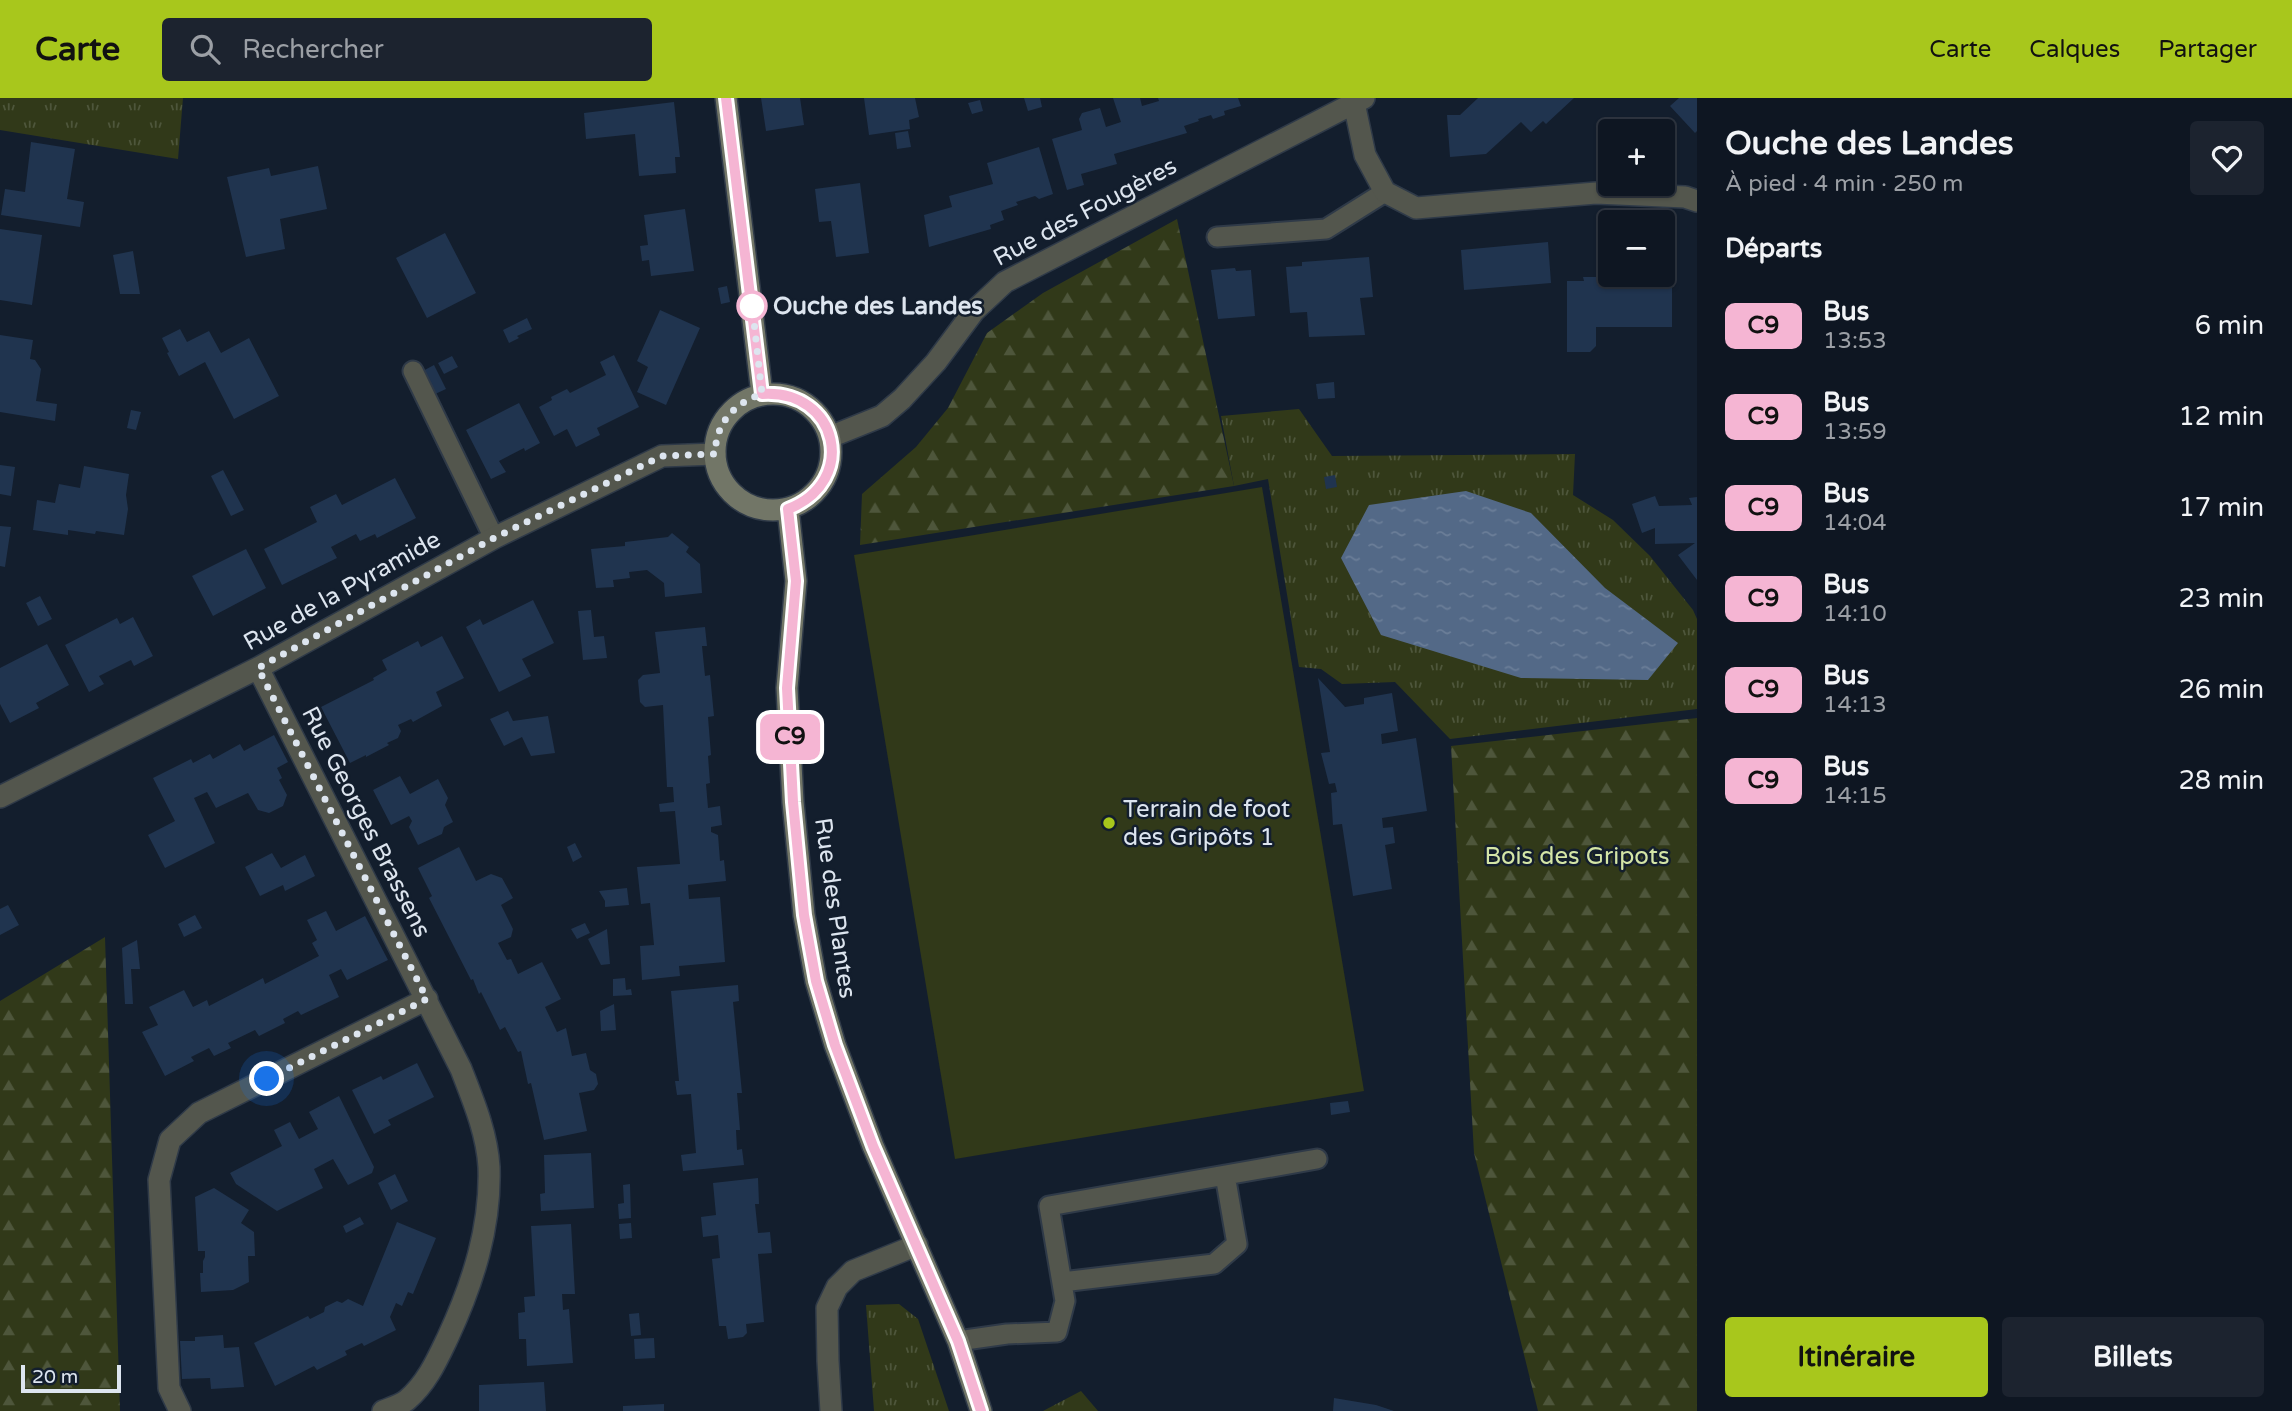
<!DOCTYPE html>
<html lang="fr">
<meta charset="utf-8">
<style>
:root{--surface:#0e1622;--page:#1c232f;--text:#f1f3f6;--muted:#9b9fa5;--line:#2e3540;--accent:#a8c71c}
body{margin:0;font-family:"Varela Round",sans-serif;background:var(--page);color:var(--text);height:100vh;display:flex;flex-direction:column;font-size:26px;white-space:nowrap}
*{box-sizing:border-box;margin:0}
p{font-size:23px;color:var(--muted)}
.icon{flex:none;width:38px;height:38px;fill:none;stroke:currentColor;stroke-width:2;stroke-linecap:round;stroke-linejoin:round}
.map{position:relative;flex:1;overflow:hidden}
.details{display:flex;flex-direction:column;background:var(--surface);width:595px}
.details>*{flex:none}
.badge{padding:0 14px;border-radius:10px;font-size:24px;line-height:46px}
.controls{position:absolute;left:1598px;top:21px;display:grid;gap:14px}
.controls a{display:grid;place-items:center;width:77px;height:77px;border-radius:7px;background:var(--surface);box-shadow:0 2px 5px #0004,0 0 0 2px var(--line);font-size:35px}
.scale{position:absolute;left:21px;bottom:18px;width:100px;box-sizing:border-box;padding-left:7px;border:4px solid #dde5ef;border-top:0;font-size:19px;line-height:24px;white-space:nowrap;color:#dde5ef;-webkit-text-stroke:5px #131e2d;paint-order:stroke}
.you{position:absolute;width:35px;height:35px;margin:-18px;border:5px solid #fff;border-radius:50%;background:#1a73e8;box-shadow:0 0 0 10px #1a73e833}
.map>.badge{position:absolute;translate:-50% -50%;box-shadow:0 0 0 4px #fff}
h2{padding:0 28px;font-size:26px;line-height:63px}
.round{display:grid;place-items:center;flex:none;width:74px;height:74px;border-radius:7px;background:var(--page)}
.overview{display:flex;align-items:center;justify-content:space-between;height:119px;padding:0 28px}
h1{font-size:33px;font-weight:700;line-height:52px}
.button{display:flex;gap:14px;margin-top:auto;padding:14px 28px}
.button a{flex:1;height:80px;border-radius:7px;background:var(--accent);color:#111;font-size:28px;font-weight:700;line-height:80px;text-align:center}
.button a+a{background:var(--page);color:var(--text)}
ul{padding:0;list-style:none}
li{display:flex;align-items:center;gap:21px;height:91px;padding:0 28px}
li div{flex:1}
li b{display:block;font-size:26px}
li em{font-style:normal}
li .badge{min-width:77px;font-weight:700;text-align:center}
header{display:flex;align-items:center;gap:42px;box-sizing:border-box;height:98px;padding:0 35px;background:var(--accent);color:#111}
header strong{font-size:33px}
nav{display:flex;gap:38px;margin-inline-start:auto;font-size:24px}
.search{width:490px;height:63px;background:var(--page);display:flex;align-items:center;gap:18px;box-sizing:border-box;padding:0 24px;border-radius:7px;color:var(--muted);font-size:26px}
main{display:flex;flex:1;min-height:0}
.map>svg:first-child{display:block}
.grass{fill:url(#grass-tufts)}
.forest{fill:url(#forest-firs)}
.pitch{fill:#313919}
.water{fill:url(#water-ripples)}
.building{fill:#20344f}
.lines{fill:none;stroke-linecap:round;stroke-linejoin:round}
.lane-casing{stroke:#2f3a48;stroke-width:23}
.street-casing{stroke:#2f3a48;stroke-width:24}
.secondary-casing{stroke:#2f3a48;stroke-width:24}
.lane{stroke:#53564d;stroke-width:19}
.street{stroke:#53564d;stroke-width:21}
.secondary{stroke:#727667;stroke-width:21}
.line-casing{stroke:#fff;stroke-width:16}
.line{stroke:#f5b5d3;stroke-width:10}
.walk{stroke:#dde5ef;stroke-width:7;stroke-dasharray:0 12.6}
.stop-dot{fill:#fff;stroke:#f5b5d3;stroke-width:3.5}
.poi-dot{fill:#a8c71c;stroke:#131e2d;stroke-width:2.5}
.labels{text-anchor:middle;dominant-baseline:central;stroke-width:5;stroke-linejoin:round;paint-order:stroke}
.street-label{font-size:24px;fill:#dde5ef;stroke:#131e2d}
.stop-label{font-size:24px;font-weight:bold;fill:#dde5ef;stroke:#131e2d;text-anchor:start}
.poi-label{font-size:24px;fill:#dde5ef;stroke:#131e2d;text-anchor:start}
.park-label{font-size:24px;fill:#d4e5a6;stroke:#131e2d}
</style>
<header>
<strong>Carte</strong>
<div class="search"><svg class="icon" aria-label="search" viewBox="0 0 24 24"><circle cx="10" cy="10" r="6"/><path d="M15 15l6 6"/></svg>Rechercher</div>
<nav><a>Carte</a><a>Calques</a><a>Partager</a></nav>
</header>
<main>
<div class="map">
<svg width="1697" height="1313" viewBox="0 0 1697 1313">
<defs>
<pattern id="grass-tufts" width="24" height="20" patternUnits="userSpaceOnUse" patternTransform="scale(1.75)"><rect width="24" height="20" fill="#313919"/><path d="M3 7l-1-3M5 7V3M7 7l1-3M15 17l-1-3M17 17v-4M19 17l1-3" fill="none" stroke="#4e563b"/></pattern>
<pattern id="forest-firs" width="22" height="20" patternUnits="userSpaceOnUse" patternTransform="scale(1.75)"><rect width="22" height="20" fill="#313919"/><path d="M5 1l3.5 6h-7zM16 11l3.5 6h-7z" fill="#4e563b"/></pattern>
<pattern id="water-ripples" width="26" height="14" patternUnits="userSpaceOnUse" patternTransform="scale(1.75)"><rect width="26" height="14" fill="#536987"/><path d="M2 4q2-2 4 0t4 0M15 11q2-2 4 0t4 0" fill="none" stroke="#6b7e98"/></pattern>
</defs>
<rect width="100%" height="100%" fill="#131e2d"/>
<path class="grass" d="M0,0H183L178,61L0,32Z
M1299,311L1332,358L1575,356L1573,397L1613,422L1650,458L1693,512L1697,521V611L1450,641L1395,584L1342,586L1321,571L1299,569L1268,381L1234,388L1221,318Z
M899,1206L918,1221L949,1313H874L866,1207Z
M1081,1293L1098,1313H1043Z"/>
<path class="forest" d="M1177,121L1234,388L860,447L862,396L916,349L948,310L987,235L1043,195Z
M1697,620V1313H1538L1474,1055L1451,648Z
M105,839L120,1313H0V903Z"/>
<path class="pitch" d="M1262,389L1364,993L955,1061L854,457Z"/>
<path class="water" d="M1466,393L1531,415L1605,490L1678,545L1648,582L1521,580L1381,537L1341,460L1369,407Z"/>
<path class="building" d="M761,0H800L804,27L766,33Z
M864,0H915L919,19L909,22L910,31L869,37Z
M1024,0H1040L1042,9L1028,13Z
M1113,0H1140L1142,8L1159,3L1158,0H1238L1241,8L1224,13L1225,17L1213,21L1211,17L1198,21L1199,23L1184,28L1187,35L1114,56L1117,66L1081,76L1084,87L1067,92L1052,41L1082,32L1079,21L1082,15L1100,10L1106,29L1121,24Z
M1478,0H1574L1546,26L1543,23L1531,34L1521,24L1486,56L1450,59L1447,17H1460Z
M1679,0H1697V33L1695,35L1670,8Z
M980,2L983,13L972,16L968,5Z
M674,4L680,59H675L676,75L639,78L635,36L586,41L584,15Z
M908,33L911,49L897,51L895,35Z
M31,44L75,51L67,101L84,104L80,129L1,117L5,91L25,94Z
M1039,49L1053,96L1039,101L1035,98L1016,104L1018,107L1001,113L1004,122L990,127L991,131L929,149L924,117L952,109L949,98L993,86L987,65Z
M318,68L327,111L280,121L285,151L246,159L227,79L269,70L271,78Z
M860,85L869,155L836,159L831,123L819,124L815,91Z
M685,111L694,173L651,178L649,162L642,163L640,148L648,147L644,117Z
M0,131L42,137L32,207L0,202Z
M445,135L476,195L427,220L396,160Z
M1548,144L1551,185L1464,192L1461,152Z
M1596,149H1610V177H1612V179H1640L1641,183H1657V180H1672V229H1596V248L1590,254H1567V183H1584L1583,179H1596Z
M133,153L140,196H120L113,157Z
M1369,159L1373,199L1360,200L1365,237L1309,239L1307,214L1290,215L1286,169L1302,168V164Z
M1235,170L1236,173L1251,172L1255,218L1218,221L1211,172Z
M727,188L730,204L721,206L718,190Z
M660,212L700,230L666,307L637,294L648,269L637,263Z
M527,220L532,231L517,238L519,240L509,245L503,232Z
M180,231L187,244L209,233L221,255L249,240L279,298L234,321L205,264L179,278L167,255L169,254L162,240Z
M0,237L33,242L30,261L35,262L41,271L36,303L57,306L55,323L0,314Z
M614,257L639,309L597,330L600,337L576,349L567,331L554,338L539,309L552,302L551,299L567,291L570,295L606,277L600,264Z
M452,258L458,269L444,276L438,265Z
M434,267L446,291L433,297L421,274Z
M1334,284L1335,300L1318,301L1316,286Z
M519,305L540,345L525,353L524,350L499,363L506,374L491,381L466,332Z
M131,312L141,314L136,332L127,330Z
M0,367L15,369L11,398L0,396Z
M84,368L129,376L126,397L128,411L124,437L96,433L95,436L68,432V437L33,432L37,402L55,405L59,386L80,390Z
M223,372L244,412L231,418L211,378Z
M1335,377L1337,389L1326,391L1324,379Z
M395,380L416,420L377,440L375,436L360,443L356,436L331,449L337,460L282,487L264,451L317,424L310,409L336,396L342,407Z
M1655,398L1659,408L1692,407L1689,400L1697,399V482L1678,457L1695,445L1655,446V430L1642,435L1632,406Z
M0,428L11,429L5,469L0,468Z
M672,435L689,449L686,454L700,466L702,495L665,499L664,485L647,472L629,474L630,480L613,482L614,489L596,490L591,451L625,448V444L668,439Z
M246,451L266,490L213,518L192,478Z
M40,498L52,521L38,528L26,505Z
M533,502L554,545L522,561L531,578L499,594L466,529L480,521L483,527Z
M591,512L594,539L604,538L607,560L583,562L578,513Z
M133,519L153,558L134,568L131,562L99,578L104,586L89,594L65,547L117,520L120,526Z
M705,529L707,548H702L705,578L710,577L714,618L708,619L711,657L708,658L710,685L706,686L708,710L720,708L722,727L711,729V734L718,737L720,763L724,762L726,783L688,787L689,801L720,799L725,864L679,868L680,878L642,882L640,848L654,847L650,805L641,806L637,769L680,766L675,713L660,714L659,706L674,704L673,689H667L663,607L645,609L640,604L638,582L643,577L660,575L655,534Z
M442,538L464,580L436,594L442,608L413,624L411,621L398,627L401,633L398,640L387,645L389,647L366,659V657L350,665L321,609L374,582L373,580L387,572L382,562L418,543L421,549Z
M47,546L69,587L36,605L39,610L10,625L0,606V570Z
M1318,580L1345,609L1364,606V600L1392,595L1398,633L1381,636L1382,646L1416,640L1427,713L1382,720L1383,730L1393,729L1395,745L1385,747L1392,791L1353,798L1342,726L1333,727L1331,695L1337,694L1335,685L1329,686L1321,655L1330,654Z
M508,613L513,623L548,618L555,655L531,658L522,639L504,648L490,621Z
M274,637L288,664L277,670L282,680L279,682L287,697L283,708L269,715L258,712L248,695L216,710L207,694L194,700L215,745L165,770L148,737L175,723L153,680L191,661L193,665L210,656L213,661L240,646L244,653Z
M400,678L410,696L438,681L448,700L445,707L453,724L444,729L442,736L418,747L409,729L412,723L409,718L391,727L373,692Z
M575,745L582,759L573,764L567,749Z
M459,749L476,783L491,776L502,780L513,800L501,807L513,831L511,839L498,845L507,862L511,861L518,876L542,864L561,901L545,909L557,934L566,930L572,958L586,955L590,972L596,976L598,986L594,992L579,995L587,1033L544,1042L531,985L528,986L521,953L518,954L505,929L500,932L481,894L479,896L473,881L471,882L429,800L432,798L418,770Z
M272,755L281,770L305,757L315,778L285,793L283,787L260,798L245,769Z
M627,790L629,807L605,809V803L599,793Z
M8,807L19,827L0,837V811Z
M326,813L336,833L365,818L388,862L347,882L341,871L329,877L339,899L301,917L298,913L283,921L285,925L259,938L255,932L228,945L231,950L214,958L209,950L191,959L194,963L165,978L142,934L158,927L149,909L184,892L193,909L207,902L209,908L263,880L265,886L319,858L312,845L317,842L307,822Z
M195,817L202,830L184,839L178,826Z
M585,825L590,835L577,841L571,831Z
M607,831L610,866L601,867L588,841Z
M137,842L140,871H131L133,906H125L122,850Z
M625,880L626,892L631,891L632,897L613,898V881Z
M738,887L739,903L733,904L742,995H737L740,1032H736L737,1052L742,1051L744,1067L683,1073L681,1057L696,1055L691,996L677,997L675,983H679L671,893Z
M614,906L616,932L601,933L600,913Z
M417,965L434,999L388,1022L391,1027L374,1036L352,992L381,978L383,982Z
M339,998L374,1069L372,1075L348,1087L333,1061L314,1071L323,1090L277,1113L236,1086L230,1075L282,1048L274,1032L290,1024L299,1041L318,1031L309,1014Z
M1348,1003L1350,1014L1331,1017L1330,1005Z
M591,1055L594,1110L541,1113L540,1096L545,1095L544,1057Z
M395,1076L408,1103L391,1112L378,1085Z
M758,1080L759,1106H755L758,1135L770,1134L772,1155L758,1156L764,1224L746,1226L747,1235L743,1239L728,1241L726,1228H719L712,1161L720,1160L718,1137L703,1139L701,1119L716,1117L713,1085Z
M630,1086L631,1120L619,1121L618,1106L624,1105L623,1087Z
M214,1090L249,1112L241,1125L254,1134L255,1158H248L249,1184L233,1192L201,1194L200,1175H203V1163L205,1159V1153H198L195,1099Z
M360,1119L364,1126L346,1135L343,1128Z
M397,1124L436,1140L413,1196L408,1194L402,1208L396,1205L390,1219L396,1232L364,1248L362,1245L345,1253L347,1257L317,1272L314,1268L275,1288L254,1245L308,1218L310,1221L324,1214L325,1209L337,1203L342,1205L348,1201L363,1208Z
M631,1125L632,1140L620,1141L619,1126Z
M571,1126L575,1196H562L563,1212L569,1211L573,1265L527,1268L526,1241H519L518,1215L525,1214L524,1199L535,1198L531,1128Z
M639,1215L641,1237L631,1238L629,1216Z
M223,1237L224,1250L239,1249L244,1289L211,1291L210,1280L182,1281L180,1243H195V1239Z
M654,1240L655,1260L635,1261L634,1241Z
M544,1284L546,1313H479V1287Z
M1334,1300L1376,1307L1394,1313H1333Z
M664,1306V1313H623V1308Z"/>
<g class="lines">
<g class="lane-casing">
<path id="lane" d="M1217,139L1326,131L1385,94
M413,273L494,440
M1062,1184L1214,1166L1237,1146L1225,1077
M958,1243L1007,1236L1057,1234L1065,1203L1049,1108L1317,1061"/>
</g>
<g class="street-casing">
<path id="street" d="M1353,0L1365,57L1385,94L1416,110L1596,95L1685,99L1697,103
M830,339L882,318L902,301L936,264L974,213L1005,184L1364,0
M258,570L461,971C473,1002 487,1035 489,1069C491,1129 473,1185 448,1239C437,1262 427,1285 407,1302C401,1307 391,1310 383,1313
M0,699L258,570L494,440L662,358L715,356
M180,1313L169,1290L159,1082L170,1042L199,1015L427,901
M831,1313L828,1263L827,1210L837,1189L853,1173L917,1147"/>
</g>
<g class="secondary-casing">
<path id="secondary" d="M726,0L762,296
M715 354a58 58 0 1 1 116 0a58 58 0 1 1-116 0Z
M788,411L796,483L787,590L793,704L804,817L816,883L835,947L873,1048L958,1243L981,1313"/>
</g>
<use href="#lane" class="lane"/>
<use href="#street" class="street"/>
<use href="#secondary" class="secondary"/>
</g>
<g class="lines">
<g class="line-casing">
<path id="line" d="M726,0L762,296C839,291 859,384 788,411L796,483L787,590L793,704L804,817L816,883L835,947L873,1048L958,1243L981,1313"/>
</g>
<use href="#line" class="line"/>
<path class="walk" d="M267,981L427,901L258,570L494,440L662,358L715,356C716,325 733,306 762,296L752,206V208"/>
</g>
<circle class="stop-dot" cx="752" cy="208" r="14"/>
<circle class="poi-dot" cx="1109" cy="725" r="7"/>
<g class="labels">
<g class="street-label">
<text transform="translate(1085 114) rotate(-28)">Rue des Fougères</text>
<text transform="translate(342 493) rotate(-29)">Rue de la Pyramide</text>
<text transform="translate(366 724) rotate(63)">Rue Georges Brassens</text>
<text transform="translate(835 810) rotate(82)">Rue des Plantes</text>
</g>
<g class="stop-label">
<text x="773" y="208">Ouche des Landes</text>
</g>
<g class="poi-label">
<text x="1123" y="711">Terrain de foot<tspan x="1123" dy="28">des Gripôts 1</tspan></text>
</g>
<g class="park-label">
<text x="1577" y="758">Bois des Gripots</text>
</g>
</g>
</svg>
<div class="controls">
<a>+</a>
<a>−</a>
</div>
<div class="scale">20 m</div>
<div class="you" style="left:267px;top:981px"></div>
<b class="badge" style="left:790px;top:639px;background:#f5b5d3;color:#111">C9</b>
</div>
<section class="details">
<div class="overview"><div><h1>Ouche des Landes</h1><p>À pied · 4 min · 250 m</p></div><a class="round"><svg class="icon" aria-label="heart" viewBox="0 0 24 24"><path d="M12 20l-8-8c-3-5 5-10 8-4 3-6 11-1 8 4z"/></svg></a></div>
<h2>Départs</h2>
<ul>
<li><span class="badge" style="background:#f5b5d3;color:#111">C9</span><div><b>Bus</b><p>13:53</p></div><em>6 min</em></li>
<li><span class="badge" style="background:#f5b5d3;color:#111">C9</span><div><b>Bus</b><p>13:59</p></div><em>12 min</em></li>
<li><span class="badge" style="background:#f5b5d3;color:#111">C9</span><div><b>Bus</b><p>14:04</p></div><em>17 min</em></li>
<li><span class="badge" style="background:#f5b5d3;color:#111">C9</span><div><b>Bus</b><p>14:10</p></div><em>23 min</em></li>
<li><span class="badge" style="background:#f5b5d3;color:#111">C9</span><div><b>Bus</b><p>14:13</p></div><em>26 min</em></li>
<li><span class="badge" style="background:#f5b5d3;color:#111">C9</span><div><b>Bus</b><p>14:15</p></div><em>28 min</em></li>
</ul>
<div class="button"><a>Itinéraire</a><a>Billets</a></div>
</section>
</main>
